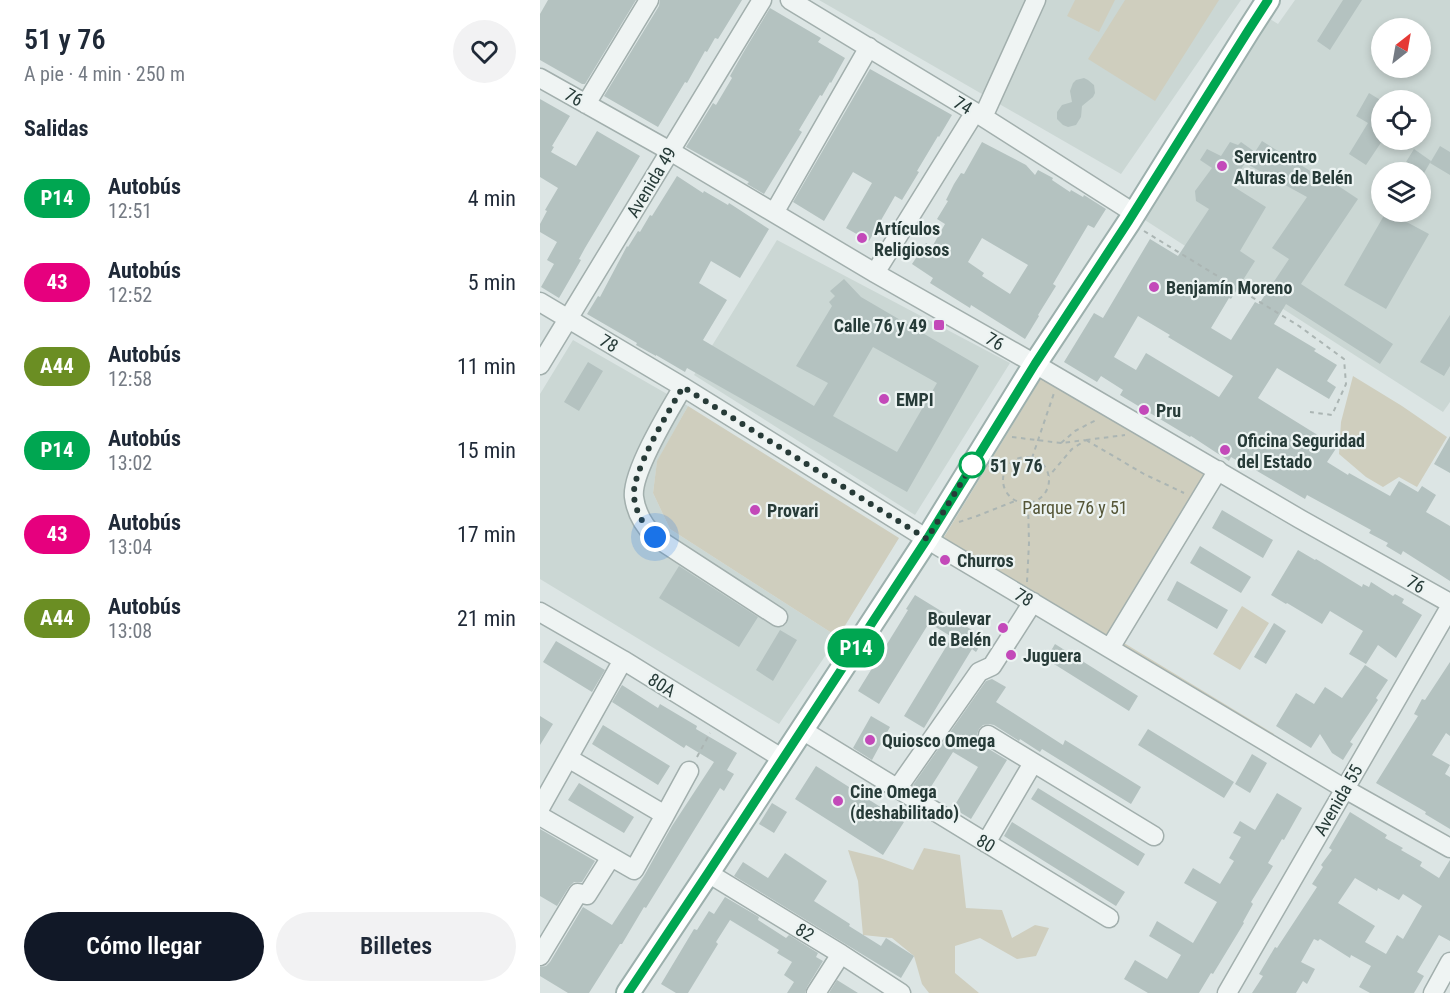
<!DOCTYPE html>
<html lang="es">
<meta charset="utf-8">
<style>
:root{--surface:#fff;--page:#f2f2f3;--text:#1f2937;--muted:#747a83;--accent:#111827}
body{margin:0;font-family:"Roboto Condensed",sans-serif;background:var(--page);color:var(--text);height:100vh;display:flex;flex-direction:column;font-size:22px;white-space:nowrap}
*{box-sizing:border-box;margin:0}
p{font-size:20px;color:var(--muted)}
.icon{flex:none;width:33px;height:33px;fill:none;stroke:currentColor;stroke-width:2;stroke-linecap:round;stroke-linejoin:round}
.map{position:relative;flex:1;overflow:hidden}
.panel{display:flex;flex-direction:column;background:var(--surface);width:540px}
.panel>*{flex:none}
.badge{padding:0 12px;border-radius:20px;font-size:21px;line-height:39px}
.needle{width:39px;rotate:31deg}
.buttons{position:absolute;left:831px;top:18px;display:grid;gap:12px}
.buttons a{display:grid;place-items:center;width:60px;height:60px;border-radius:50%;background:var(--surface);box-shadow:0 3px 9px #0003;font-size:30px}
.you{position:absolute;width:30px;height:30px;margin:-15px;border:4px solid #fff;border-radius:50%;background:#1a73e8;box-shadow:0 0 0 9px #1a73e833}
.map>.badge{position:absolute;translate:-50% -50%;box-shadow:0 0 0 3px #fff}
h2{padding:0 24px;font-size:22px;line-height:54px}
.round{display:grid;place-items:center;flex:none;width:63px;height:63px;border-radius:32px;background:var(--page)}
.head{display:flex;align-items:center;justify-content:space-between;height:102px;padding:0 24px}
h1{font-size:28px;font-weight:600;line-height:45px}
.primary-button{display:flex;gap:12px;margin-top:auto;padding:12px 24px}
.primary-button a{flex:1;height:69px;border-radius:36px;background:var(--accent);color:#fff;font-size:24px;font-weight:600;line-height:69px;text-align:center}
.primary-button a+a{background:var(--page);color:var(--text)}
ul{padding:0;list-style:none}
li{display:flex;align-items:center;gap:18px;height:84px;padding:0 24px}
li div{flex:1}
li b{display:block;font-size:22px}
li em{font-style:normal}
li .badge{min-width:66px;font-weight:700;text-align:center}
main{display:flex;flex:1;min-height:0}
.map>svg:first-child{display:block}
.built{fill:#cbd7d4;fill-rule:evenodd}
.green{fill:#cfcebe}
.building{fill:#b4c2c0;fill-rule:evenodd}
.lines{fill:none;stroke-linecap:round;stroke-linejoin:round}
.minor-casing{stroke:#a2afad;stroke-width:21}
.major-casing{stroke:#9db0ad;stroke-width:26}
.path{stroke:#abb5b3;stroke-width:2;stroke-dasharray:4.5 4.5;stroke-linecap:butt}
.minor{stroke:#eff4f3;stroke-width:18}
.major{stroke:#fff;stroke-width:22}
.line-casing{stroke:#fff;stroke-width:14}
.line{stroke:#00a651;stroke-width:9}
.walk{stroke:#273b38;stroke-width:6;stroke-dasharray:0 10.8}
.poi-dot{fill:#c349b9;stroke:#ecf3f2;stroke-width:2}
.stop-dot{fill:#fff;stroke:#00a651;stroke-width:3}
.labels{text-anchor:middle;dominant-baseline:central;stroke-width:4.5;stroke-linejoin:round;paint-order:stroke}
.street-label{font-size:18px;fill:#273b38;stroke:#ecf3f2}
.poi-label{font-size:18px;font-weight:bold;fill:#273b38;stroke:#ecf3f2;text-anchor:start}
.stop-label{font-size:18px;font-weight:bold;fill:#273b38;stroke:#ecf3f2;text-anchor:start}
.park-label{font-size:18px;fill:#545536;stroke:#ecf3f2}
</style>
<main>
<section class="panel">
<div class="head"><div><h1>51 y 76</h1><p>A pie · 4 min · 250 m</p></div><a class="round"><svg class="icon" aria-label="heart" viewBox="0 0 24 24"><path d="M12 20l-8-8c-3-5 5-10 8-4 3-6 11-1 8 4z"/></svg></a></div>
<h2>Salidas</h2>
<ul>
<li><span class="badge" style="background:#00a651;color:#fff">P14</span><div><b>Autobús</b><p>12:51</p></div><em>4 min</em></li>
<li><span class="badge" style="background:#e6007e;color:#fff">43</span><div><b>Autobús</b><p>12:52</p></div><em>5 min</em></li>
<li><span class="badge" style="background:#6b8e23;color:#fff">A44</span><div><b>Autobús</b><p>12:58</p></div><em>11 min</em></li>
<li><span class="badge" style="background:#00a651;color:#fff">P14</span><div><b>Autobús</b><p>13:02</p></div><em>15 min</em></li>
<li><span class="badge" style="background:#e6007e;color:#fff">43</span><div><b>Autobús</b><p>13:04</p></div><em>17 min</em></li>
<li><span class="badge" style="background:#6b8e23;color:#fff">A44</span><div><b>Autobús</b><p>13:08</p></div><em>21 min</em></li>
</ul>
<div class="primary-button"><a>Cómo llegar</a><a>Billetes</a></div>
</section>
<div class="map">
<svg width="910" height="993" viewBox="0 0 910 993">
<rect width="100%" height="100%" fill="#dce5e4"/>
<path class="built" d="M279,0H701L581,174Z
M755,0H910V402L903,412L594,213L720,13L738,24ZM842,28H880V68H842ZM842,100H880V140H842ZM842,172H880V212H842Z
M237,240L470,363L375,515L154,375Z
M33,340L148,406L117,462L113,493L130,529L298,637L239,724L0,579V394Z"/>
<path class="green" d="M535,0H575L559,32L527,16Z
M585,0H679L615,101L548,59Z
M813,376L862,406L907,437L877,487L859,477L843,487L826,477L799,454L801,422Z
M506,379L668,473L567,637L408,542L404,537L500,380Z
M148,406L359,538L298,637L130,529L113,493L117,461Z
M702,606L729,623L700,670L673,654Z
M584,643L734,734L732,737L582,646Z
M384,848L420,855L426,908L462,910L472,938L495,925L509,928L496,956L477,959L440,938L415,946V973L439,993H389L382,984L374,956L352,938L323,935L318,881L308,850L340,858L373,870Z"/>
<path class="building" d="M8,0H96L45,84H42L0,60V14Z
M120,0H202L178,39L175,38L167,52L165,51L147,83L145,82L118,127L64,96L119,6Z
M803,0H822L790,50L777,41Z
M230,8L281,38L278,42L305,58L291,83L290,82L282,96L280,95L259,130L262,132L224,194L207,184L209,182L146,147L173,103L176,105L192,78L190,76L203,53Z
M330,69L412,115L399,137L398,136L377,171L379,172L362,200L355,196L329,241L306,228L332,183L313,172L284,221L253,202Z
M544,78L548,80L554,85L555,93L553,97L542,106L541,117L536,125L528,127L523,125L517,119V112L522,105L532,102L530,91L533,83L536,80Z
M829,93L842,101V141L826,165L809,154L828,123L816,116Z
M0,99L30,116L12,146L14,147L11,152L36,166L57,131L100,156L45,248L39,259L41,260L19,298L1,287L14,264L7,260L17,242L0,232V224L7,211L5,210L18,188L0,177Z
M722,141L780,177L782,175L818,199L761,284L853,344L840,364L746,304L734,324L776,349L774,351L797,365L787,381L796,387L789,399L737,368L718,398L797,447L787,462L808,475L809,473L850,496L859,481L878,492L882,486L896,495L886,512L910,526V581L863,551L861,555L846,546L848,543L829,533L831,530L789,507L767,495L765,499L712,468L711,469L691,457L689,461L651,436L650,437L580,395L583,390L561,376L557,382L524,362L554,313L563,318L610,239L638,256L669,209L656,201L655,191L672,168L660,160L667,149L681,156L690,142L698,145L701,142L715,152ZM705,163L767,197L732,248L749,259L719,304L715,302L691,340L671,328L689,298L691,299L715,261L700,251L726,207L691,185ZM598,316L630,335L628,337L693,376L679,397L606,353L596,370L574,357Z
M442,142L486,165L495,175L498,170L513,178L512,180L530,192L531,190L543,197L544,195L566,209L554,228L548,225L513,284L516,286L498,315L499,316L485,339L431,305L430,308L390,283L393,278L372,264L386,243L392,247L405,224L397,219L408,201L406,200L414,184L421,173L424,174ZM442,238L488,265L470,294L442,276L444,273L428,262Z
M900,146L910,152V175L890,163Z
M874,149L891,161L884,173L866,162Z
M137,176L163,193L164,191L188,205L189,203L229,229L200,278L171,261L159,283L187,300L163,340L274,406L288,383L256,366L292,306L289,302L295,296L290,291L304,279L321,297L439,366L367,492L147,368L145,372L116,355V356L96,345L97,343L47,314L58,296L60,297L87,246L88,247L98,231L100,232L110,215L112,216ZM333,347L397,383L357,452L293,416Z
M846,212H848L889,234L846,309L804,285Z
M910,315V366L904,376L880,362Z
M48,362L63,371L39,411L24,402Z
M910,436V473L894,464Z
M682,510L733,540L723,558L672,528Z
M660,546L711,577L701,593L650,563Z
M758,550L775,560L776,559L822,587L823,584L829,587L831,582L853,596L855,594L864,599L862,603L882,615L856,658L838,645L826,664L809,654L823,631L790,611L782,624L747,603L746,604L731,595Z
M139,566L218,617L199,647L119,598Z
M637,581L688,610L677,629L627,600Z
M375,595L445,638L436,652L432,649L384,728L364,716L412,637L389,623L339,704L318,691L368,610L366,609Z
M734,623L746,631L726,664L714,657Z
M240,630L257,640L233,681L216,670Z
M16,641L65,670L52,692L3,662Z
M515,644L598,696L589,711L506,659Z
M910,662V736L906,733L892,755L910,765L905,774L910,777V829L885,814L886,812L836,783L878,716L874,714L882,699L885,700Z
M825,665L848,680L836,698L838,700L810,742L813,744L803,760L792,753L780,734L771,748L736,726L756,693L774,704L785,687L802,698Z
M452,679L466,687L456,702L523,745L525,740L601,787L591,804L502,749L500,752L480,739L479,741L454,725L449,724L443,725L439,729L437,734L438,740L442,745L467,760L431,819L413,808L438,767L413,752L387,793L373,785L446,681Z
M82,685L118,708L120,704L157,726L156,729L197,753L187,770L194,774L184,791L180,788L106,908L104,907L82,944H80L49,993H28L0,976V967L6,966L10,962L43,907L72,925L104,876L132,826L174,762L146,745L144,748L72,702Z
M0,716L13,724L0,745Z
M331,716L350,727L332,760L313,748Z
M63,725L130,766L118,785L52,744Z
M608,729L694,782L684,798L598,745Z
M712,754L727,763L710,793L695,784Z
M276,766L364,822L343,855L255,799Z
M39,783L94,817L84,833L28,800Z
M498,788L605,854L598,866L491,799Z
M737,793L762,808L744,840L742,839L728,863L733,866L711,902L713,904L703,922L704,923L673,974L671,973L659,993H608L584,979L595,960L627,979L641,955L609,936L617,921L653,943L677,902L644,883L653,868L680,884L694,861L689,858L701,837L693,833L700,821L715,830Z
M232,803L247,812L234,833L219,824Z
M810,812L847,835L845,838L863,848L861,850L882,862L880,866L899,878L910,860V941L899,935L877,972L884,976L874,993H830L819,987L831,966L811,955L810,958L780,939L778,941L774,939L761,962L775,969L767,984L763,981L756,993H712L723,976L719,974L735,947L737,948L777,887L772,884L783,867L781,865L792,850L789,848ZM815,878L837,891L838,888L859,900L863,894L882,906L863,939L857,935L846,954L825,942L835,926L798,903Z
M472,822L585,892L576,906L464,836Z
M0,829L55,861L42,882H34L29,887L17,906L0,896Z
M245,853L287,881L274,901L310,924L309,926L341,946L346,938L374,956L361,978L194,876L203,862L228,878Z
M185,897L219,917L218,920L246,938L249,935L278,953L276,957L283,961L267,987L265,993H247L254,982L244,975L252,962L237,953L239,950L190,920L176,942L178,944L148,993H136L121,984L154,929L157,930L169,911L174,914Z
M297,980L318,993H289Z"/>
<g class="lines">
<g class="minor-casing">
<path id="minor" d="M250,0L443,117L594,213
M0,78L130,151L335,273L495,364L760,519L910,603
M46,104L109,0
M443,117L496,0
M234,213L329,47
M335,273L435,112
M0,302L143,387L400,547L805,789L910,848
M0,365L222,0
M143,387C130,409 91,473 94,497C96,513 104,526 115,537L238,617
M0,612L83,660L243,759
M570,648L678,470
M262,730L569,918
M448,735L614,836
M357,789L439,672L452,666L493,602
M0,808L83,660
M125,815L149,771
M0,816L94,870L125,815L28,758
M446,843L493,763
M168,873L301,954L361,993
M0,956L38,893L47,895L71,857
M276,993L301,954
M687,993L910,607
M893,993L910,962"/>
</g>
<g class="major-casing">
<path id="major" d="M88,993L168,873L387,539L495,364L589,222L708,31L728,0"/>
</g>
<path class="path" d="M604,231L759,326L804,359L806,384L792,415L770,412
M472,437L521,443L546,440L532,449L509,476
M546,440L604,474L644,493
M546,440L585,435
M521,443L535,431L558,419
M463 480a23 23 0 1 1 46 0a23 23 0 1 1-46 0Z
M492,458L514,393
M419,522L437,516L475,501
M487,582L489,543L488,503
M157,757L170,733"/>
<use href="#minor" class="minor"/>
<use href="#major" class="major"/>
</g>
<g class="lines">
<g class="line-casing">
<path id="line" d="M88,993L168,873L387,539L495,364L588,222L708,31L728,0"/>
</g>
<use href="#line" class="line"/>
<path class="walk" d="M115,537C104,526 96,513 94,497C91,472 130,409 143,387L387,539L432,465"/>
</g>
<g class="poi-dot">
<circle cx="682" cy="166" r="6"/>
<circle cx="322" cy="238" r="6"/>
<circle cx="614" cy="287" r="6"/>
<rect x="393" y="319" width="12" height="12" rx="3"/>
<circle cx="344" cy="399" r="6"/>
<circle cx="604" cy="410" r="6"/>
<circle cx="685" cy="450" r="6"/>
<circle cx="215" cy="510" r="6"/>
<circle cx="405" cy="560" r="6"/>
<circle cx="463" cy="628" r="6"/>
<circle cx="471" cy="655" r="6"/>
<circle cx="330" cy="740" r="6"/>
<circle cx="298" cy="801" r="6"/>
</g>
<circle class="stop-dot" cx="432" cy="465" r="12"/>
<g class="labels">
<g class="street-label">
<text transform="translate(34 97) rotate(29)">76</text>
<text transform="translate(423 105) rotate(31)">74</text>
<text transform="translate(111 182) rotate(-59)">Avenida 49</text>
<text transform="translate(455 341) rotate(30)">76</text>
<text transform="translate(69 343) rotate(31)">78</text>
<text transform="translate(876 584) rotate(29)">76</text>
<text transform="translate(484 597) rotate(31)">78</text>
<text transform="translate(122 685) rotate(32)">80A</text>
<text transform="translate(798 800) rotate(-60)">Avenida 55</text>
<text transform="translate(446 843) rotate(31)">80</text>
<text transform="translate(265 932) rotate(31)">82</text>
</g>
<g class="poi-label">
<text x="694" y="156">Servicentro<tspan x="694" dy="21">Alturas de Belén</tspan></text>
<text x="334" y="228">Artículos<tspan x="334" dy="21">Religiosos</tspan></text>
<text x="626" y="287">Benjamín Moreno</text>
<text x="387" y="325" text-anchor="end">Calle 76 y 49</text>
<text x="356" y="399">EMPI</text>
<text x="616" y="410">Pru</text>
<text x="697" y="440">Oficina Seguridad<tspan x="697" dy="21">del Estado</tspan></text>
<text x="227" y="510">Provari</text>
<text x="417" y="560">Churros</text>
<text x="451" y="618" text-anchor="end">Boulevar<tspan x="451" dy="21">de Belén</tspan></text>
<text x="483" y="655">Juguera</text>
<text x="342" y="740">Quiosco Omega</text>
<text x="310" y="791">Cine Omega<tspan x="310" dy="21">(deshabilitado)</tspan></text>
</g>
<g class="stop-label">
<text x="450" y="465">51 y 76</text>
</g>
<g class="park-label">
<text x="535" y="507">Parque 76 y 51</text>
</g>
</g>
</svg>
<div class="buttons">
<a><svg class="needle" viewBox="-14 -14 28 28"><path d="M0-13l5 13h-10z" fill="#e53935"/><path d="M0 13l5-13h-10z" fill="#747a83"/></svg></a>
<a><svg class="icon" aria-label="locate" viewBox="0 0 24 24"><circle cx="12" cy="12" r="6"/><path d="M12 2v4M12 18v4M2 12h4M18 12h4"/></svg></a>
<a><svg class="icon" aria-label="layers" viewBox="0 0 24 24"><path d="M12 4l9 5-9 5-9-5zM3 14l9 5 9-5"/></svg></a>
</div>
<div class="you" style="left:115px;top:537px"></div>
<b class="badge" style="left:316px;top:648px;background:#00a651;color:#fff">P14</b>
</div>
</main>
